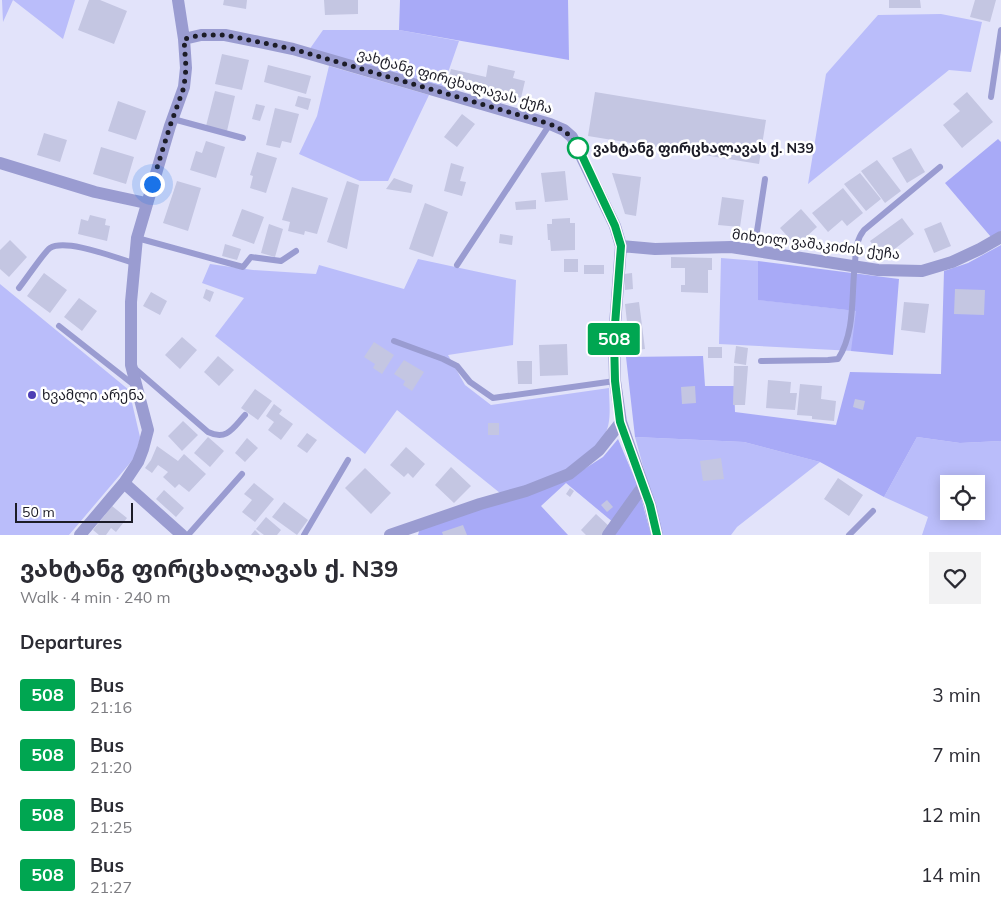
<!DOCTYPE html>
<meta charset="utf-8">
<style>
:root{--surface:#fff;--page:#f2f2f3;--text:#2b2b33;--muted:#7c7c81}
body{margin:0;font-family:Mulish,"Noto Sans Georgian",sans-serif;background:var(--page);color:var(--text);height:100vh;display:flex;flex-direction:column;font-size:19px;white-space:nowrap}
*{box-sizing:border-box;margin:0}
p{font-size:16px;color:var(--muted)}
.icon{flex:none;width:28px;height:28px;fill:none;stroke:currentColor;stroke-width:2;stroke-linecap:round;stroke-linejoin:round}
.map{position:relative;height:535px;overflow:hidden}
.details{display:flex;flex-direction:column;background:var(--surface);flex:1}
.details>*{flex:none}
.badge{padding:0 10px;border-radius:4px;font-size:18px;line-height:32px}
.tools{position:absolute;left:940px;top:475px;display:grid;gap:10px}
.tools a{display:grid;place-items:center;width:45px;height:45px;border-radius:0px;background:var(--surface);box-shadow:0 2px 12px #0003;font-size:25px}
.scale{position:absolute;left:15px;bottom:12px;width:118px;box-sizing:border-box;padding-left:5px;border:2px solid #1c1c27;border-top:0;font-size:14px;line-height:18px;white-space:nowrap;color:#1c1c27;-webkit-text-stroke:4px #fff;paint-order:stroke}
.you{position:absolute;width:25px;height:25px;margin:-12px;border:4px solid #fff;border-radius:50%;background:#1a73e8;box-shadow:0 0 0 8px #1a73e833}
.map>.badge{position:absolute;translate:-50% -50%;box-shadow:0 0 0 2px #fff}
h2{padding:0 20px;font-size:19px;line-height:45px}
.round{display:grid;place-items:center;flex:none;width:52px;height:52px;border-radius:0px;background:var(--page)}
.head{display:flex;align-items:center;justify-content:space-between;height:85px;padding:0 20px}
h1{font-size:24px;font-weight:700;line-height:38px}
ul{padding:0;list-style:none}
li{display:flex;align-items:center;gap:15px;height:60px;padding:0 20px}
li div{flex:1}
li b{display:block;font-size:19px}
li em{font-style:normal}
li .badge{min-width:55px;font-weight:700;text-align:center}
.map>svg:first-child{display:block}
.green{fill:#babdfa;fill-rule:evenodd}
.forest{fill:#a8aaf7}
.building{fill:#c4c6e2}
.lines{fill:none;stroke-linecap:round;stroke-linejoin:round}
.service{stroke:#9a9cd1;stroke-width:6}
.minor{stroke:#9a9cd1;stroke-width:12}
.line-casing{stroke:#fff;stroke-width:11}
.line{stroke:#00a651;stroke-width:8}
.walk{stroke:#1c1c27;stroke-width:5;stroke-dasharray:0 9}
.stop-dot{fill:#fff;stroke:#00a651;stroke-width:2.5}
.poi-dot{fill:#4d3eb5;stroke:#fff;stroke-width:2}
.labels{text-anchor:middle;dominant-baseline:central;stroke-width:5;stroke-linejoin:round;paint-order:stroke}
.street-label{font-size:14px;fill:#1c1c27;stroke:#fff}
.stop-label{font-size:14px;font-weight:bold;fill:#1c1c27;stroke:#fff;text-anchor:start}
.poi-label{font-size:14px;fill:#1c1c27;stroke:#fff;text-anchor:start}
</style>
<div class="map">
<svg width="1001" height="535" viewBox="0 0 1001 535">
<rect width="100%" height="100%" fill="#e2e3fa"/>
<path class="green" d="M2,0H75L63,39L13,0L3,22Z
M941,14L982,22L971,72L949,70L808,184L826,74L878,15Z
M323,30H399L459,41L443,87L309,50Z
M329,66L429,95L388,181H360L299,154L317,116Z
M721,258L758,261L759,300L857,311L854,351L719,344Z
M418,259L516,280L513,345L448,355L465,385L491,405L609,388C609,403 612,421 605,434C585,472 537,483 500,493L397,410L365,454L215,336L244,298L202,283L210,264L253,270L316,274L319,265L404,289Z
M0,284L129,390L140,437L136,456L69,535H0Z
M635,437L744,442L820,462L737,527L731,535H662Z
M917,437L960,443L1001,441V535H922L928,517L884,497ZM949,484H976V511H949Z"/>
<path class="forest" d="M400,0H568L569,60L399,30Z
M998,139L1001,142V231L991,237L945,183Z
M1001,245V441L960,443L917,437L884,497L820,462L744,442L635,437L626,357L703,356L705,386H734L735,412L836,425L850,372L941,374L944,271L968,263Z
M758,261L899,279L893,355L851,351L856,311L758,300Z
M618,439L637,484L614,523L566,483L541,506L568,535H418L420,528L570,478L603,457Z
M641,497L651,535H614Z"/>
<path class="building" d="M89,0H100L127,11L114,44L78,30Z
M224,0H247L246,9L223,5Z
M324,0H358V14L325,15Z
M889,0H920L921,8H889Z
M975,0H996L990,22L970,17Z
M222,54L249,60L242,90L215,84Z
M268,65L311,76L306,94L264,82Z
M488,65L515,71L513,78L525,81L521,98L448,81L451,69L486,77Z
M215,91L235,96L227,131L206,126Z
M595,92L766,120L759,164L588,136Z
M967,92L993,122L962,148L943,125L960,111L953,104Z
M298,96L311,99L308,110L295,106Z
M118,101L146,111L136,140L108,131Z
M256,104L265,106L260,121L252,119Z
M275,108L299,114L291,143L282,141L280,148L266,145Z
M462,114L475,124L457,147L444,137Z
M44,133L67,140L60,162L37,155Z
M206,141L225,147L216,178L190,170L196,151L202,153Z
M101,147L134,157L126,184L93,174Z
M911,148L925,172L907,183L892,158Z
M257,152L277,158L266,193L250,188L253,176L250,175Z
M877,160L901,191L885,203L861,171Z
M451,163L464,167L460,181L466,182L462,196L444,191Z
M565,171L568,200L545,202L541,173Z
M612,173L641,177L636,216L625,214Z
M860,173L881,199L866,211L844,184Z
M394,178L413,185L411,193L386,189Z
M177,181L201,188L188,231L163,223Z
M347,181L359,185L347,249L327,242Z
M292,187L328,198L317,234L305,231L304,235L288,231L290,222L282,220Z
M843,188L863,213L847,226L842,220L828,232L812,213Z
M722,197L744,200L740,227L718,225Z
M536,200V209L516,210L515,202Z
M425,203L448,212L433,257L409,249Z
M242,209L264,217L254,244L232,236Z
M801,209L817,227L796,246L780,228Z
M90,215L106,219L105,225L110,226L107,241L78,234L81,219L88,221Z
M570,218V223H575V250L551,251L550,240H548L547,224H552V219Z
M902,218L914,234L883,258L870,241Z
M941,222L951,246L934,253L924,229Z
M269,224L283,229L275,257L261,253Z
M500,234L513,236L512,245L499,243Z
M10,240L27,257L9,277L0,269V250Z
M225,244L241,249L237,260L222,256Z
M671,257L712,258V270H708V293L681,292V285H685V268H671Z
M564,259H578V272H564Z
M584,265H604V274H584Z
M44,273L67,290L50,313L27,296Z
M632,273L633,289L625,290L624,274Z
M206,289L214,292L210,302L203,298Z
M955,289L985,290L984,315L954,314Z
M151,292L167,301L160,315L143,306Z
M79,298L97,311L82,331L64,317Z
M639,302L645,349L628,351L624,322H627L625,304Z
M904,302L929,304L925,333L901,330Z
M182,337L197,350L180,369L165,355Z
M374,342L394,355L382,374L373,368L375,364L364,357Z
M567,344L568,375L540,376L539,345Z
M736,346L748,348L746,365L734,363Z
M708,347H722V358H708Z
M218,356L234,370L219,386L204,372Z
M404,360L424,372L412,391L403,385L405,381L394,374Z
M517,361H532V384H518Z
M734,366H748L745,405H733Z
M768,380L791,382L790,393H797L795,410L766,408Z
M800,384L822,386L821,399L836,401L834,421L812,419V416L797,415Z
M695,386L696,403L682,404L681,387Z
M255,389L272,401L258,420L241,408Z
M855,399L865,401L863,410L853,407Z
M274,404L282,410L279,414L293,424L281,440L268,430L274,422L266,416Z
M183,421L198,435L182,451L168,436Z
M488,423H499V435H488Z
M307,433L317,440L307,453L297,446Z
M208,437L224,451L210,467L194,453Z
M247,438L258,448L245,462L235,453Z
M157,446L178,461L184,454L206,474L189,492L179,484L175,488L163,477L168,472L158,465L152,473L145,468L151,460Z
M406,447L425,464L413,478L408,473L404,477L390,465Z
M721,458L724,479L703,481L700,461Z
M451,467L471,486L454,503L435,485Z
M365,468L391,493L371,514L345,488Z
M838,478L863,495L849,516L824,499Z
M254,483L274,499L255,522L242,512L252,500L244,494Z
M570,488L574,491L570,497L566,494Z
M164,490L184,508L176,517L156,499Z
M607,500L613,507L607,512L601,505Z
M284,502L308,520L297,535L272,517Z
M112,506L127,518L116,532L111,528L106,535H99L93,530Z
M596,514L610,527L602,535H586L581,530Z
M266,517L281,530L277,535H264L256,529Z
M463,525L467,535H443L442,532Z
M255,530L260,535H251Z"/>
<g class="lines">
<path class="service" d="M991,97L1001,30
M173,119L243,138
M137,238L243,267L251,257L281,261L296,251
M754,251L765,179
M457,265L550,124
M19,288C25,281 44,252 50,248C66,238 116,258 134,263
M59,326L134,385
M394,341L443,359L457,366L470,382L493,398L615,381
M761,361L828,360L838,359C856,331 851,294 855,263C856,250 856,240 864,230L940,167
M133,367L208,432C227,441 233,428 245,415
M188,535L242,474
M304,535L348,460
M849,535L873,511"/>
<path class="minor" d="M184,39L201,35H225L293,49L550,124L564,130L572,137L615,226L621,246L614,338L615,381L621,422L650,505L657,535
M0,163L95,192L146,203
M621,246L655,249L731,247L878,270L922,271L952,262L980,249L1001,237
M124,483L182,535
M80,535L124,483L138,462L143,449L148,430L131,365V302L137,238L170,126L184,87L186,68L184,39L178,0
M390,535L480,504L526,491L569,474L599,450L621,422
M608,535L643,486"/>
</g>
<g class="lines">
<g class="line-casing">
<path id="line" d="M578,147L615,226L621,246L614,338L615,381L620,422L650,505L657,535"/>
</g>
<use href="#line" class="line"/>
<path class="walk" d="M152,184L170,126L184,87L186,68L184,39L201,35H225L293,49L550,124C565,131 570,133 578,148"/>
</g>
<circle class="stop-dot" cx="578" cy="148" r="10"/>
<circle class="poi-dot" cx="32" cy="395" r="5"/>
<g class="labels">
<g class="street-label">
<text transform="translate(455 81) rotate(16)">ვახტანგ ფირცხალავას ქუჩა</text>
<text transform="translate(816 244) rotate(7)">მიხეილ ვაშაკიძის ქუჩა</text>
</g>
<g class="stop-label">
<text x="593" y="148">ვახტანგ ფირცხალავას ქ. N39</text>
</g>
<g class="poi-label">
<text x="42" y="395">ხვამლი არენა</text>
</g>
</g>
</svg>
<div class="tools">
<a><svg class="icon" aria-label="locate" viewBox="0 0 24 24"><circle cx="12" cy="12" r="6"/><path d="M12 2v4M12 18v4M2 12h4M18 12h4"/></svg></a>
</div>
<div class="scale">50 m</div>
<div class="you" style="left:152px;top:184px"></div>
<b class="badge" style="left:614px;top:339px;background:#00a651;color:#fff">508</b>
</div>
<section class="details">
<div class="head"><div><h1>ვახტანგ ფირცხალავას ქ. N39</h1><p>Walk · 4 min · 240 m</p></div><a class="round"><svg class="icon" aria-label="heart" viewBox="0 0 24 24"><path d="M12 20l-8-8c-3-5 5-10 8-4 3-6 11-1 8 4z"/></svg></a></div>
<h2>Departures</h2>
<ul>
<li><span class="badge" style="background:#00a651;color:#fff">508</span><div><b>Bus</b><p>21:16</p></div><em>3 min</em></li>
<li><span class="badge" style="background:#00a651;color:#fff">508</span><div><b>Bus</b><p>21:20</p></div><em>7 min</em></li>
<li><span class="badge" style="background:#00a651;color:#fff">508</span><div><b>Bus</b><p>21:25</p></div><em>12 min</em></li>
<li><span class="badge" style="background:#00a651;color:#fff">508</span><div><b>Bus</b><p>21:27</p></div><em>14 min</em></li>
</ul>
</section>
